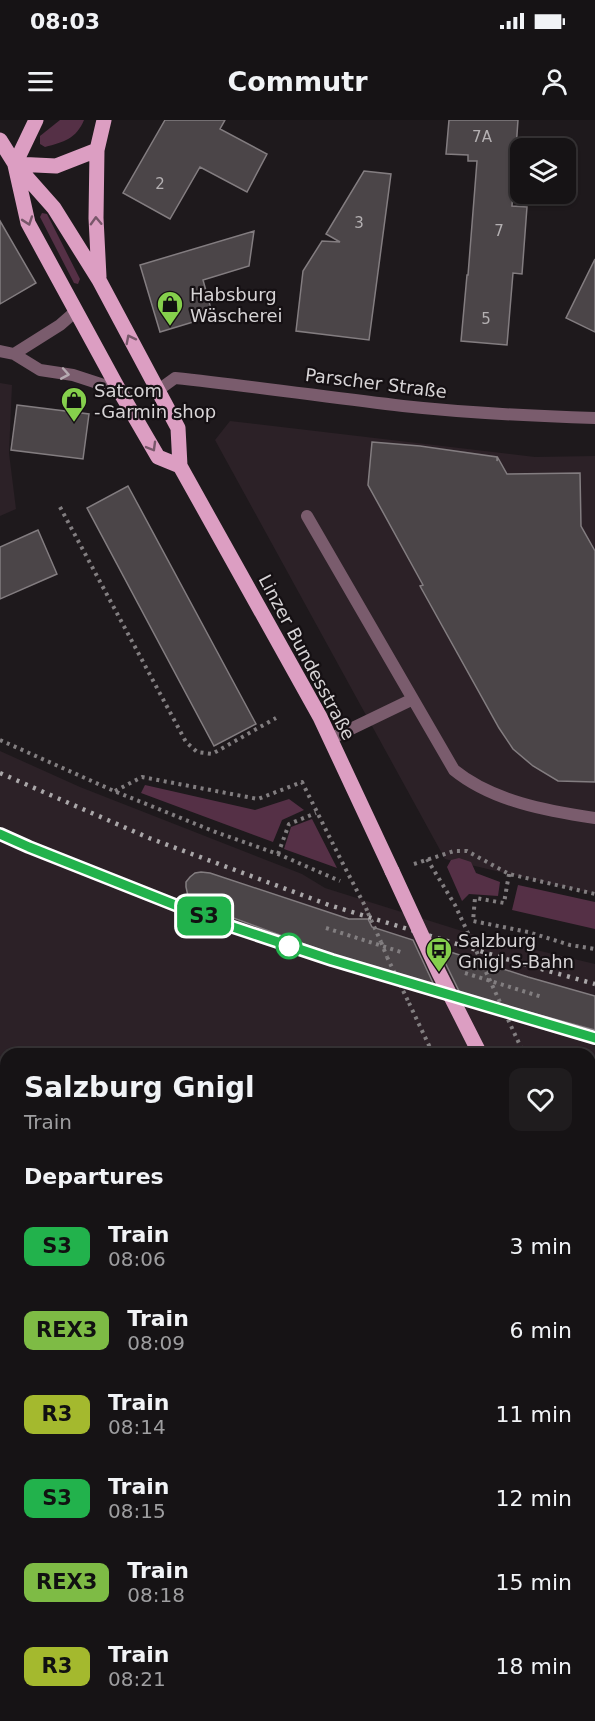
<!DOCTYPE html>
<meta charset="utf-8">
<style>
:root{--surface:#161315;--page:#1f1c1e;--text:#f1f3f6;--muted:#9e9ea0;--line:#353234}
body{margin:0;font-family:"DejaVu Sans",sans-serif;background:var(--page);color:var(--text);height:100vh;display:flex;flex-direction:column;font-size:22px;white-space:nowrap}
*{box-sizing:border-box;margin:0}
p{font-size:20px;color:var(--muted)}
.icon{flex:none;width:33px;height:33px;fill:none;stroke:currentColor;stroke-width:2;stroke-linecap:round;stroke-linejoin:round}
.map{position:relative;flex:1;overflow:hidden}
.drawer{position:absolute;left:0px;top:928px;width:596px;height:674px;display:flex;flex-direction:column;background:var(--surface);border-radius:18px 18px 0 0;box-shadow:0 2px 4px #0004,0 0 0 2px var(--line)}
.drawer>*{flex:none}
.badge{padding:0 12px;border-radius:9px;font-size:21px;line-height:39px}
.controls{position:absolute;left:510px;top:18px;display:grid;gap:12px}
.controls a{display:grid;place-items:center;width:66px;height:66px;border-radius:12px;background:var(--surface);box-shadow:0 2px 4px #0004,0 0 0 2px var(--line);font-size:30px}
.map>.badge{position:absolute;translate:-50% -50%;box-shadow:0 0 0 3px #fff}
h2{padding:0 24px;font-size:22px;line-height:54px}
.round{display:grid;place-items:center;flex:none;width:63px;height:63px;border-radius:12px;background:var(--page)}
.headline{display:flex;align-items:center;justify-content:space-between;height:102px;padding:0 24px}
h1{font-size:28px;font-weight:700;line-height:45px}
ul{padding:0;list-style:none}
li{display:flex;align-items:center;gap:18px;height:84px;padding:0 24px}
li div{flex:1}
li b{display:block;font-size:22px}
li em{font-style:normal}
li .badge{min-width:66px;font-weight:700;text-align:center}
.status{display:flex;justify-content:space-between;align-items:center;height:42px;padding:0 30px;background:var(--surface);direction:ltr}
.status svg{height:16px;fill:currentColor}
header{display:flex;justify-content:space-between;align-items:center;height:78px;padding:0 24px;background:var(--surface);font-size:27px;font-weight:700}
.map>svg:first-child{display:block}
.built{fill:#2c2127}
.green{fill:#553046}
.building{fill:#4b4548;stroke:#837d80;stroke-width:1.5}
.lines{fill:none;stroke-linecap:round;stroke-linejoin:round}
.path{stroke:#827e80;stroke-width:4;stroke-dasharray:3 4.5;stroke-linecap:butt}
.service{stroke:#7a5c6d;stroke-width:12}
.minor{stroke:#7a5c6d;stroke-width:12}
.primary{stroke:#dc9ec2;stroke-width:15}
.rail{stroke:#aaa7a9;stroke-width:4.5;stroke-dasharray:3 6;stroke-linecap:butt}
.path-bridge{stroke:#827e80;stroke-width:4;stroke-dasharray:3 4.5;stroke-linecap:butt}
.primary-bridge{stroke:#dc9ec2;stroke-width:15}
.oneway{stroke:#78576a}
.oneway2{stroke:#b6aab1}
.line-casing{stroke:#fff;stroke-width:14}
.line{stroke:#22b24c;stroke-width:9}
.stop-dot{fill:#fff;stroke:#22b24c;stroke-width:3}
.labels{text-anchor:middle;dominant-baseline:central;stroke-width:4.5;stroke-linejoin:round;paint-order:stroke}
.number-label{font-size:15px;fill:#b4b0b2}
.poi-label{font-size:18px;fill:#d7d4d6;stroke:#151013;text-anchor:start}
.street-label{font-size:18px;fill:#d7d4d6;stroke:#151013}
</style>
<div class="status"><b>08:03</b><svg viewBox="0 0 49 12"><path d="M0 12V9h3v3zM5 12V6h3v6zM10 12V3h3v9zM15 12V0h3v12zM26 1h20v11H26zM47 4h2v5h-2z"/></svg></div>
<header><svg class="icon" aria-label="menu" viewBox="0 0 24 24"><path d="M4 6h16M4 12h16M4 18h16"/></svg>Commutr<svg class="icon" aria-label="person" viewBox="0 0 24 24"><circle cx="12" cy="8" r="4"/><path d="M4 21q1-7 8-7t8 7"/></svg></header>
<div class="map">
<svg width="595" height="1601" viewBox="0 0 595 1601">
<rect width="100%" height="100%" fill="#1e191c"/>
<path class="built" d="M0,263L12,265L9,333L16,389L0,396Z
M230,301L535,337L595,336V774L445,739L215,320Z
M0,631L80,667L302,754L325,768L478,816L595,844V1028H590V934H6V1399L0,1406Z"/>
<path class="green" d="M60,0H84C76,19 64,22 45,27L40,24V16Z
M42,93L47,94L80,159L78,164L74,163L40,97Z
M145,665L255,690L289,679L304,690L282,700L273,722L141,673Z
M312,699L337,748L284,729L291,707Z
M459,738L471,742L476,753L500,762L498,776L469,774L462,781L447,747L451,740Z
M518,765L595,782V809L512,790Z
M256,1596H298L302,1601H260Z"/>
<path class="building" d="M165,0H225L220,9L267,34L247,72L200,47L170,99L123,73Z
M449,0H518L512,86L527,87L522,154L513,153L507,225L461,221L467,155H468L477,41H468V35L446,34Z
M364,51L391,54L369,220L296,211L303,151L322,121L340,122L326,114Z
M0,101L36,163L0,184Z
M254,111L249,146L203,160L213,196L160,212L140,145Z
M595,139V212L566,198Z
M17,285L89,294L83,339L11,330Z
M372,322L420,326L497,337V341L498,338L507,354L580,353L581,406L595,431V662L558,661L533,646L513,629L499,608L420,466L423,465L368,365Z
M128,366L256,604L214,626L87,388Z
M38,410L57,454L0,479V427Z
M201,752L210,753L349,799H368L372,807L413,820L434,865L337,836L198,785L188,776L186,767V762L190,757L195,753Z
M438,828L528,857L595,876V910L510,887L497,888L495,883L460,873Z"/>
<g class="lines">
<path class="path" d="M60,387L186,622L197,632L212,634L276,598
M0,620L114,671L218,713L278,734L340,761
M115,671L142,657L258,679L302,662L342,742
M278,734L289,704L316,693
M427,739L455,785L524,934
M414,744L454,731H467L509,754L595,774
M509,754L504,783L475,778L473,801L528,812L570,825L595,829
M366,788L368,793
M381,822L387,837
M409,883L433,934
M590,1079L595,1090"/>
<path class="service" d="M307,396L454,650C492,681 547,691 595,698
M330,619L413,579
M432,1596L436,1601"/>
<path class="minor" d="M0,231L14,234L40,250L73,255L119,270
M14,234L60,205L76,191
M157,271L175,258C251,266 327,277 403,286C467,293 531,296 595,298"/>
<path class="primary" d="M0,20L15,44L54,88L99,160L178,308L180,346L320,597L392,751
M15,44L56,46L97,30
M15,44L36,0
M15,45L28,103L119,270L158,337L180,346
M99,157L96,98L97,30L104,0
M590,1154L595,1166"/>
<path class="rail" d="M0,653L149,718L329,785L516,842L595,864
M0,714L29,727L218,802L332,840L595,918"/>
<path class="path-bridge" d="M342,742L366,788
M368,793L381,822
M326,808L404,833
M387,837L409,883
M465,853L542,877"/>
<path class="primary-bridge" d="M392,751L439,853L480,934"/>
</g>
<defs><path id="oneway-chevron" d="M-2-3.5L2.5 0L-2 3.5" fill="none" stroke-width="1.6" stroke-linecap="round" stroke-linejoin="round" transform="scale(1.5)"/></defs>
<g class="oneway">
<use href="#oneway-chevron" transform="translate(28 101) rotate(71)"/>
<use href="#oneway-chevron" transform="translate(96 101) rotate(-92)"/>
<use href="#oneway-chevron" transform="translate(130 219) rotate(-117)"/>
<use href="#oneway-chevron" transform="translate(152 327) rotate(60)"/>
</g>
<use class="oneway2" href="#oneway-chevron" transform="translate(65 254) rotate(10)"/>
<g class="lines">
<g class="line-casing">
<path id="line" d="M0,714L29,727L218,802L332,840L595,918"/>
</g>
<use href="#line" class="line"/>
</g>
<defs>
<g id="shop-pin" transform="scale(1.35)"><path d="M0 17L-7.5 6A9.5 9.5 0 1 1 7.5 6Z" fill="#85cf4c" stroke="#151013"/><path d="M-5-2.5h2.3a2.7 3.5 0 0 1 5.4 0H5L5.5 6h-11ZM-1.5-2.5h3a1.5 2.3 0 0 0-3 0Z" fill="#111"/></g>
<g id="bus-pin" transform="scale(1.35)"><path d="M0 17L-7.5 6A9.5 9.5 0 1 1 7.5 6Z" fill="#85cf4c" stroke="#151013"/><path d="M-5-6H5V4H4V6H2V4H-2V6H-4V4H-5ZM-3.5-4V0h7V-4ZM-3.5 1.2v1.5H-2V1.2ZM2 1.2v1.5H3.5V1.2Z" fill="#111"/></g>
</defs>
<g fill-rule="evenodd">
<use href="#shop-pin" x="170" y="184"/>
<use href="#shop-pin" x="74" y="280"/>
<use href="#bus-pin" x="439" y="830"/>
</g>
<circle class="stop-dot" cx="289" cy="826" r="12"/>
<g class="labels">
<g class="number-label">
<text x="482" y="17">7A</text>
<text x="160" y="64">2</text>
<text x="359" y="103">3</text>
<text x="499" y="111">7</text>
<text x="486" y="199">5</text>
</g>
<g class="poi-label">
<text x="190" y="174">Habsburg<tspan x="190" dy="21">Wäscherei</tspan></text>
<text x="94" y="270">Satcom<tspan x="94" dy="21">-Garmin shop</tspan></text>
<text x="458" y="820">Salzburg<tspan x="458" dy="21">Gnigl S-Bahn</tspan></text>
</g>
<g class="street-label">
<text transform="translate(376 263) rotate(7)">Parscher Straße</text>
<text transform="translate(307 537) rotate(62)">Linzer Bundesstraße</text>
</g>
</g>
</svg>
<div class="controls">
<a><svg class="icon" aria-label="layers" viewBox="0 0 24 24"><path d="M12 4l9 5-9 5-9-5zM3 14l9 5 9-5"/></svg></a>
</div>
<b class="badge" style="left:204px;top:796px;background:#22b24c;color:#111">S3</b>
<section class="drawer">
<div class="headline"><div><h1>Salzburg Gnigl</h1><p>Train</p></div><a class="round"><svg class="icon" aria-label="heart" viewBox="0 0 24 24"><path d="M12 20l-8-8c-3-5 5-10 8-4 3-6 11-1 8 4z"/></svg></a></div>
<h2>Departures</h2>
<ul>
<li><span class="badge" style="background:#22b24c;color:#111">S3</span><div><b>Train</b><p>08:06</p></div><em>3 min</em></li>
<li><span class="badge" style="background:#7ebb45;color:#111">REX3</span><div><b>Train</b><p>08:09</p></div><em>6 min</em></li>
<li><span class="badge" style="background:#a4b92e;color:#111">R3</span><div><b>Train</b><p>08:14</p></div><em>11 min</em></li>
<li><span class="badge" style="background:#22b24c;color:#111">S3</span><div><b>Train</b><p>08:15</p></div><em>12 min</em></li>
<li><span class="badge" style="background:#7ebb45;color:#111">REX3</span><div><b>Train</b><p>08:18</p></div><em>15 min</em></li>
<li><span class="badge" style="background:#a4b92e;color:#111">R3</span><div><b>Train</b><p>08:21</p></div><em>18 min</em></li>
</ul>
</section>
</div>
